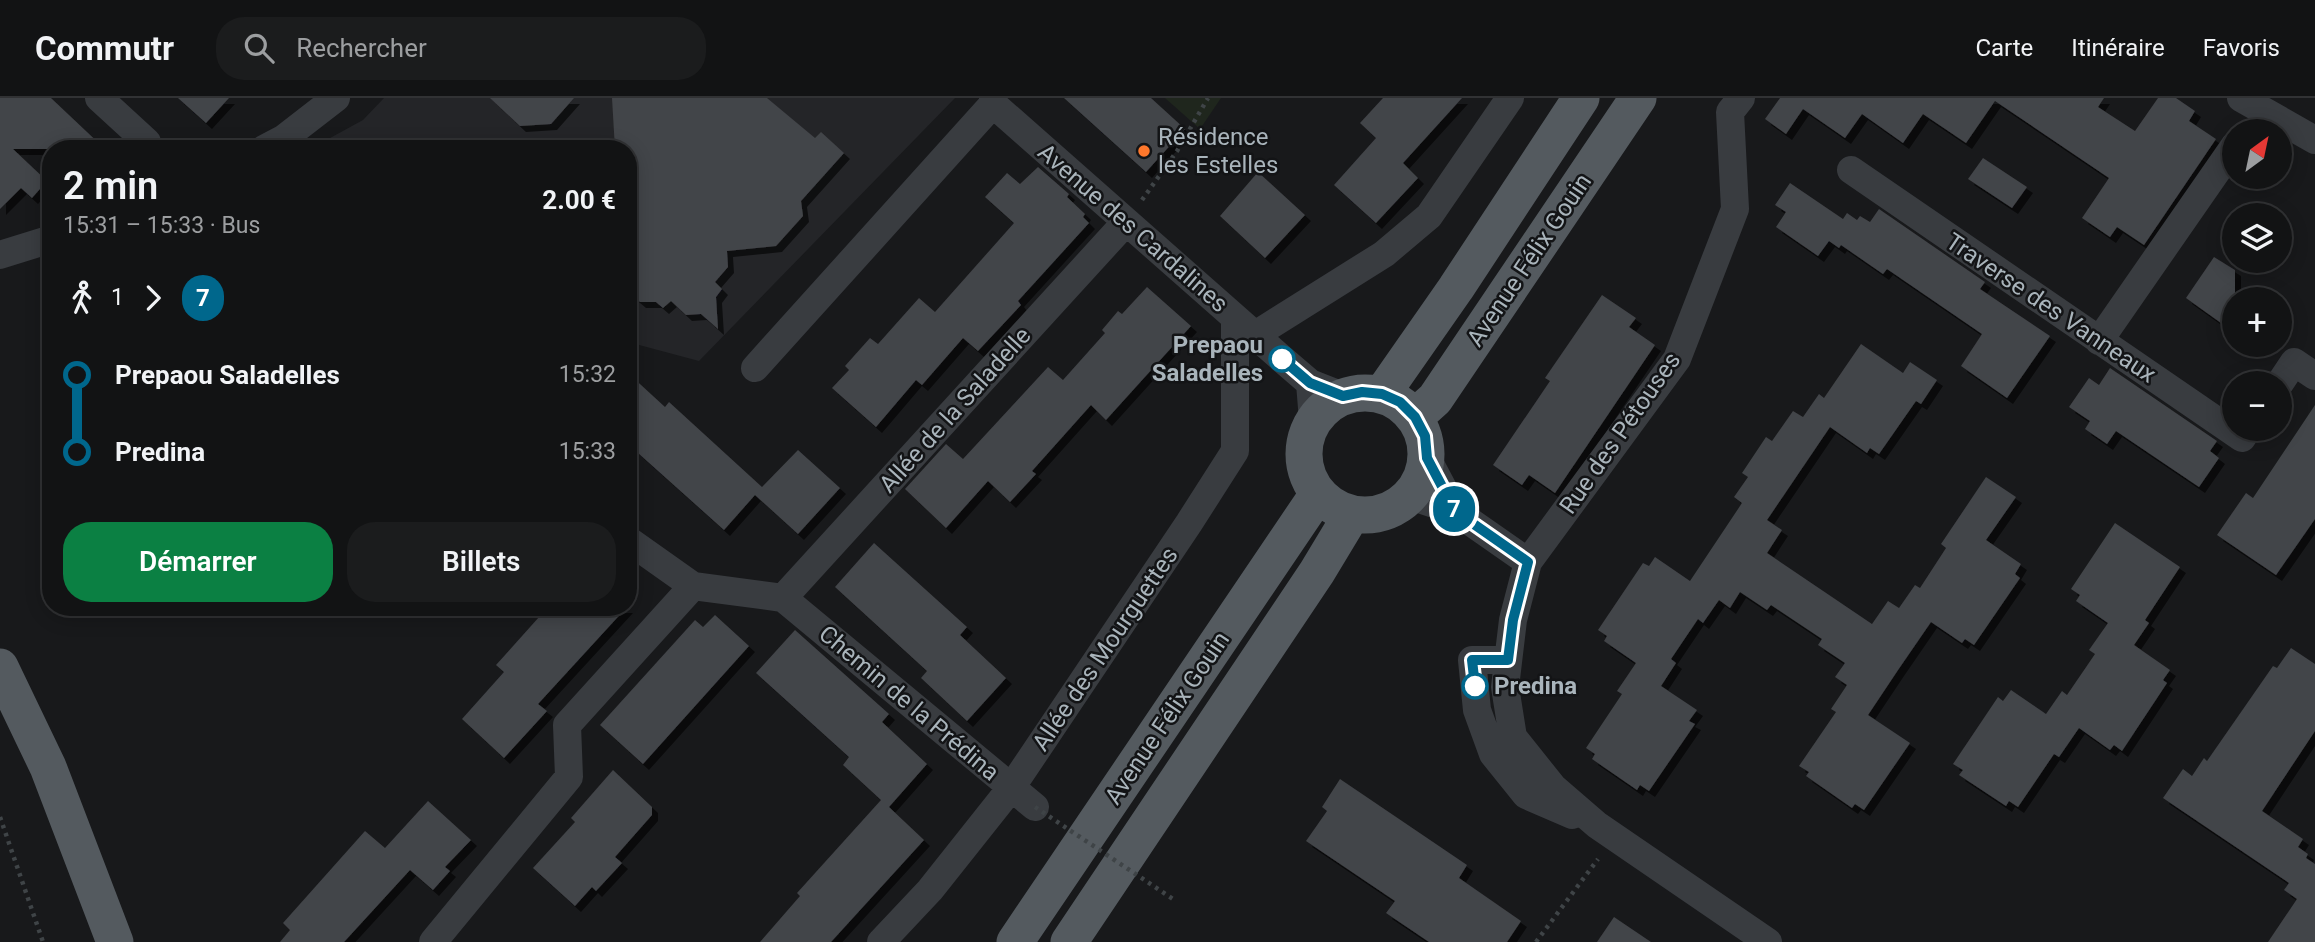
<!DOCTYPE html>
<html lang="fr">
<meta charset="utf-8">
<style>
:root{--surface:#121314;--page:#1b1c1d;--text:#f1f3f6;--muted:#9c9ea0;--line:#313234;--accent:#0b8043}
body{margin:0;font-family:Roboto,sans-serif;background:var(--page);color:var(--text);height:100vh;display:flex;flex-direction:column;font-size:26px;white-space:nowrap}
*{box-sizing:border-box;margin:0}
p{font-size:23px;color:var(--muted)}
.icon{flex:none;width:38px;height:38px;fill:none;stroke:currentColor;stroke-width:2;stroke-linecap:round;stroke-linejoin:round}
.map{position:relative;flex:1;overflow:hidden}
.drawer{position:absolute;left:42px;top:42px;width:595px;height:476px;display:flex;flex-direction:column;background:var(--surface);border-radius:28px;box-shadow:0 4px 18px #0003,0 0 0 2px var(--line)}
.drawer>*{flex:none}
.badge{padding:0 14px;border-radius:23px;font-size:24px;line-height:46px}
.needle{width:46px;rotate:33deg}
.tools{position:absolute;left:2222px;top:21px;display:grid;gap:14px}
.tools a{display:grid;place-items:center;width:70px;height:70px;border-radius:50%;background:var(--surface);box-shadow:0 4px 18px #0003,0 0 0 2px var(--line);font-size:35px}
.map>.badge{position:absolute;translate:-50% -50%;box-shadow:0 0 0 4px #fff}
.legs{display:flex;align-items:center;gap:10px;height:77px;padding:0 21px;font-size:23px}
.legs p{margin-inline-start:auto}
.overview{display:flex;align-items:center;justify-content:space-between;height:119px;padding:0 21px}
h1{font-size:38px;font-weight:600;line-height:52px}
.action{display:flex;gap:14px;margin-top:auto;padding:14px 21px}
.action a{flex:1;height:80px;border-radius:28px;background:var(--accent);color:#fff;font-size:28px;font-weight:600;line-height:80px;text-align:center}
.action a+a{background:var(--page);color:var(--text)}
ul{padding:0 21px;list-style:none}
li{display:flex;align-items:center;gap:24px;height:77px;font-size:26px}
li i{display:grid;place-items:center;width:10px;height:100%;margin:0 9px;background:currentColor}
li i::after{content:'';width:18px;height:18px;margin:-9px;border:5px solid;border-radius:50%;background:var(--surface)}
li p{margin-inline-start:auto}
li:first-child i{background:linear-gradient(#0000 50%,currentColor 0)}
li:last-child i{background:linear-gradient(currentColor 50%,#0000 0)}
header{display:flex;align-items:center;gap:42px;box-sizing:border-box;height:98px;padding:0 35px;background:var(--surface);border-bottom:2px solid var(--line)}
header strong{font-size:33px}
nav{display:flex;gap:38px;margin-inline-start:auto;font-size:24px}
.search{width:490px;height:63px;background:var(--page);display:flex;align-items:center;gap:18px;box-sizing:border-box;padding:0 24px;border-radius:28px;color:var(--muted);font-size:26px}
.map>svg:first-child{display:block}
.built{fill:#242528}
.green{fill:#1f261d}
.building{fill:#424448;filter:url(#shadow)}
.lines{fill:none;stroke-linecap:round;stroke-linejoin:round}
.path{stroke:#3f4447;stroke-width:4.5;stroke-dasharray:3.5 5;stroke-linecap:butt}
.minor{stroke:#393c40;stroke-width:28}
.major{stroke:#545a5f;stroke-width:37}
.path-bridge{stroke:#3f4447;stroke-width:4.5;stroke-dasharray:3.5 5;stroke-linecap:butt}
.line-1-casing{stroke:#fff;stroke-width:16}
.line-1{stroke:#00678c;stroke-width:10}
.poi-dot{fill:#ff782c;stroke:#131416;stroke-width:2.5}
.stop-1-dot{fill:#fff;stroke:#00678c;stroke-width:3.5}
.labels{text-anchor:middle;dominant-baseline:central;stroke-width:5;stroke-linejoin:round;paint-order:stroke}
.poi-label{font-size:24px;fill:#a9b4bb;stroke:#131416;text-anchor:start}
.street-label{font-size:24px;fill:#a9b4bb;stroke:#131416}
.stop-label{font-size:24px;font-weight:bold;fill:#a9b4bb;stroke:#131416;text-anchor:end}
</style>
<header>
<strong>Commutr</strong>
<div class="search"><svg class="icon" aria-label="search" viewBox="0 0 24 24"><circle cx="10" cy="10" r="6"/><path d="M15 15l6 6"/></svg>Rechercher</div>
<nav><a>Carte</a><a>Itinéraire</a><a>Favoris</a></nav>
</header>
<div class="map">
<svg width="2315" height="844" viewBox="0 0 2315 844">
<defs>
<filter id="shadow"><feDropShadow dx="6" dy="6" stdDeviation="0" flood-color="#0009"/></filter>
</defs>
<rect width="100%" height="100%" fill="#18191b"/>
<path class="built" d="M384,0H955L699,263L628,244V51H310L363,22Z"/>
<path class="green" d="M1165,0H1221L1200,31Z"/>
<path class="building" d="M0,0H51L105,51H13L47,83L32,100L21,90L0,111Z
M178,0H229L206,25Z
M490,0H574L551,26L520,28Z
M612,0H767L815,40L821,34L844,55L801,103L803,118L776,148L727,153L728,169L715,184L722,191L716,199L718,231L701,216L686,217L671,203L663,210L656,204H640L628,194V51H615Z
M1064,0H1151L1185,31L1146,74Z
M1383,0H1462L1403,65L1418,80L1376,125L1334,87L1376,40L1360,25Z
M1780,0H2104L2098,9L2135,33L2158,0H2176L2195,13L2189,23L2216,41L2144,147L2117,129L2110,139L2082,120L2109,80L1995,3L1966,45L1923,16L1903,45L1862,16L1845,40L1803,11L1786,36L1765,21Z
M1983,60L2027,89L2012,110L1968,81Z
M1038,69L1069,96L1067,99L1085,116L1083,119L1089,125L1018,203L1021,207L978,253L963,240L922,287L916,282L876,329L832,290L849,272L845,268L870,240L878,246L919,200L935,214L1014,125L985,99L1007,75L1020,86Z
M1258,74L1305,117L1265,160L1220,118Z
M1790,85L1843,121L1847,115L1857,122L1860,118L1870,124L1879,111L1985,184L1980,191L2050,238L2007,300L1961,268L1982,236L1887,171L1883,176L1841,147L1839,150L1829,143L1818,158L1776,129L1786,114L1775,107Z
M2214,159L2235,172V235L2186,200Z
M1147,189L1191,228L1106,322L1091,307L1032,373L1036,376L1010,404L988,383L946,430L905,391L946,346L963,361L1048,269L1063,282L1105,235L1102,232L1118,213L1122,216Z
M1602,197L1636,220L1629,229L1655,247L1555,395L1529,377L1522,387L1493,367L1550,283L1545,280Z
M1861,246L1903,275L1910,264L1937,282L1921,306L1916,303L1879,356L1870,350L1867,355L1830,329L1767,422L1782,432L1767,455L1872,526L1888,503L1899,510L1915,487L1920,490L1946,450L1941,446L1986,379L2016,399L1986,442L2021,466L2015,476L2020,480L1974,547L1965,541L1962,545L1931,524L1898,572L1868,617L1910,645L1864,712L1855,706L1852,710L1806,678L1809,674L1799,668L1836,614L1831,611L1847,587L1835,579L1845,565L1818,547L1822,541L1771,507L1767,512L1740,494L1730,510L1719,502L1703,525L1698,521L1671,561L1676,565L1661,588L1697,612L1689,623L1695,626L1649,693L1640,687L1637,692L1592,661L1595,656L1586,650L1622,596L1617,593L1636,565L1604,543L1607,538L1598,532L1643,465L1649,468L1655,459L1690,483L1742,405L1734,399L1748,379L1742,375L1766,339L1772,343L1793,313L1803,319L1819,296L1824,300Z
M2110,270L2217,343L2210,353L2219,360L2199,389L2116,333L2107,346L2085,331L2090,323L2069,309L2089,280L2099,287Z
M628,275L665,309L669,304L762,389L798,352L840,390L798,436L755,397L724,432L628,346Z
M2315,307V421L2276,477L2217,437L2246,395L2253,400Z
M2115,425L2180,469L2145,522L2149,525L2134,547L2170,572L2163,582L2167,585L2122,653L2114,647L2110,652L2079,630L2059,659L2054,656L2018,709L2009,703L2006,708L1959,677L1963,672L1953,666L1998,599L2003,603L2011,592L2046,616L2062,593L2067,597L2095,556L2089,552L2108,525L2076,503L2080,497L2071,491Z
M874,445L967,529L960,537L1006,580L967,623L921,580L927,573L835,489Z
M548,509H627L538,606L547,613L504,660L462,621L504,574L496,567Z
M715,517L749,548L643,666L600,627L695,522L703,529Z
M795,532L889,616L882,624L927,666L889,709L924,742L831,844H760L800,798L797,795L881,702L843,667L849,659L756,575Z
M2291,550L2315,566V633L2262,713L2303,741L2298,749L2308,756L2306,760L2315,766V844H2268L2297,801L2284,792L2289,785L2163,700L2183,671L2192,678L2204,660L2207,663L2273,568L2277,570Z
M613,672L652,709V717L615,759L622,765L596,793L592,789L575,808L533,770L575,724L571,720Z
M1340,681L1467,767L1459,780L1521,823L1507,844H1429L1386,815L1395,803L1306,743L1327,713L1322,709Z
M428,703L471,742L445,769L450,773L433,792L410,772L344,844H280L290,832L283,825L365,733L385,750Z
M1614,819L1651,844H1597Z"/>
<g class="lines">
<path class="path" d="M1142,102L1177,53L1208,0
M0,719L43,844
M1536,844L1598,761"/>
<path class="minor" d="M99,0L147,44L149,51
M993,0V6L1282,261L1310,285L1343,298
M2241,0L2315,42
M264,51L283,41L336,0
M1851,72L2242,340L2248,331
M0,157L51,141
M1255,237L1384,156L1429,118L1510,0
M2099,243L2235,47
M755,270L993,6
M1310,285L1313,322
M2280,285L2294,264L2315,278
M1427,360L1455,413
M1410,398L1455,413L1528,464L1513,522L1505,589L1513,639L1553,689L1597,727L1768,844
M628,442L693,488L783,500
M1528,464L1677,261L1735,111L1730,14L1741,0
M783,500L1126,124
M783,500L1035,709
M1508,562H1472L1477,612L1493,656L1526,697L1572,717
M433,844L569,679L567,627L693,488
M881,844L930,792L1011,690L1189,425L1235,353V220"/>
<path class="major" d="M1304 356a61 61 0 1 1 122 0a61 61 0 1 1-122 0Z
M1382,296L1456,190L1581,0
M1415,319L1435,301L1638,0
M0,569L48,669L115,844
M1015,844L1318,396
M1069,844L1317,474L1352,416"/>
<path class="path-bridge" d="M1035,709L1173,801"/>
</g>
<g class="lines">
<g class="line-1-casing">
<path id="line-1" d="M1282,261L1310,285L1343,298L1362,294L1382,296L1400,304L1415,319L1425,338L1427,360L1455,413L1528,464L1513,522L1508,562H1472L1475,588"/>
</g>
<use href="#line-1" class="line-1"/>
</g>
<circle class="poi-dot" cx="1144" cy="53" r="7"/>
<g class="stop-1-dot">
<circle cx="1282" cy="261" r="12"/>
<circle cx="1475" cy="588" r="12"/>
</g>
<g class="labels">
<g class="poi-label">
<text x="1158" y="39">Résidence<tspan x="1158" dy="28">les Estelles</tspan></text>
</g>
<g class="street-label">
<text transform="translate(1133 130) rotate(41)">Avenue des Cardalines</text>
<text transform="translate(1529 162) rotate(-56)">Avenue Félix Gouin</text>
<text transform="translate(2051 210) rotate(34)">Traverse des Vanneaux</text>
<text transform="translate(955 312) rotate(-48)">Allée de la Saladelle</text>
<text transform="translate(1620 335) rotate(-55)">Rue des Pétouses</text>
<text transform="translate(1105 551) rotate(-56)">Allée des Mourguettes</text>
<text transform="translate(909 605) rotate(40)">Chemin de la Prédina</text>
<text transform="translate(1167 620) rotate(-56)">Avenue Félix Gouin</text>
</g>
<g class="stop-label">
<text x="1263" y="247">Prepaou<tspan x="1263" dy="28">Saladelles</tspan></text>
<text x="1494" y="588" text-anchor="start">Predina</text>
</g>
</g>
</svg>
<div class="tools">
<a><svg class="needle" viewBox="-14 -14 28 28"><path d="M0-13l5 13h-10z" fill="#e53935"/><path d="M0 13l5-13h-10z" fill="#9c9ea0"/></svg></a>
<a><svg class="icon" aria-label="layers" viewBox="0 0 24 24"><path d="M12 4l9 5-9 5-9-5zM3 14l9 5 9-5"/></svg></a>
<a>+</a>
<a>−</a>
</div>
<b class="badge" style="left:1454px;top:411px;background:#00678c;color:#fff">7</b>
<section class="drawer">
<div class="overview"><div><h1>2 min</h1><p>15:31 – 15:33 · Bus</p></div><b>2.00 €</b></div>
<div class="legs"><svg class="icon" aria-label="walk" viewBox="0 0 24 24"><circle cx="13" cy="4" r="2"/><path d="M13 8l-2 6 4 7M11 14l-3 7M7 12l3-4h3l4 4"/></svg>1<svg class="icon" aria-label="forward" viewBox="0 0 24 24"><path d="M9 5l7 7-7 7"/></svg><b class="badge" style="background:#00678c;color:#fff">7</b></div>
<ul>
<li><i style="color:#00678c"></i><b>Prepaou Saladelles</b><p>15:32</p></li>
<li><i style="color:#00678c"></i><b>Predina</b><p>15:33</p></li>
</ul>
<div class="action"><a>Démarrer</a><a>Billets</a></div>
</section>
</div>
